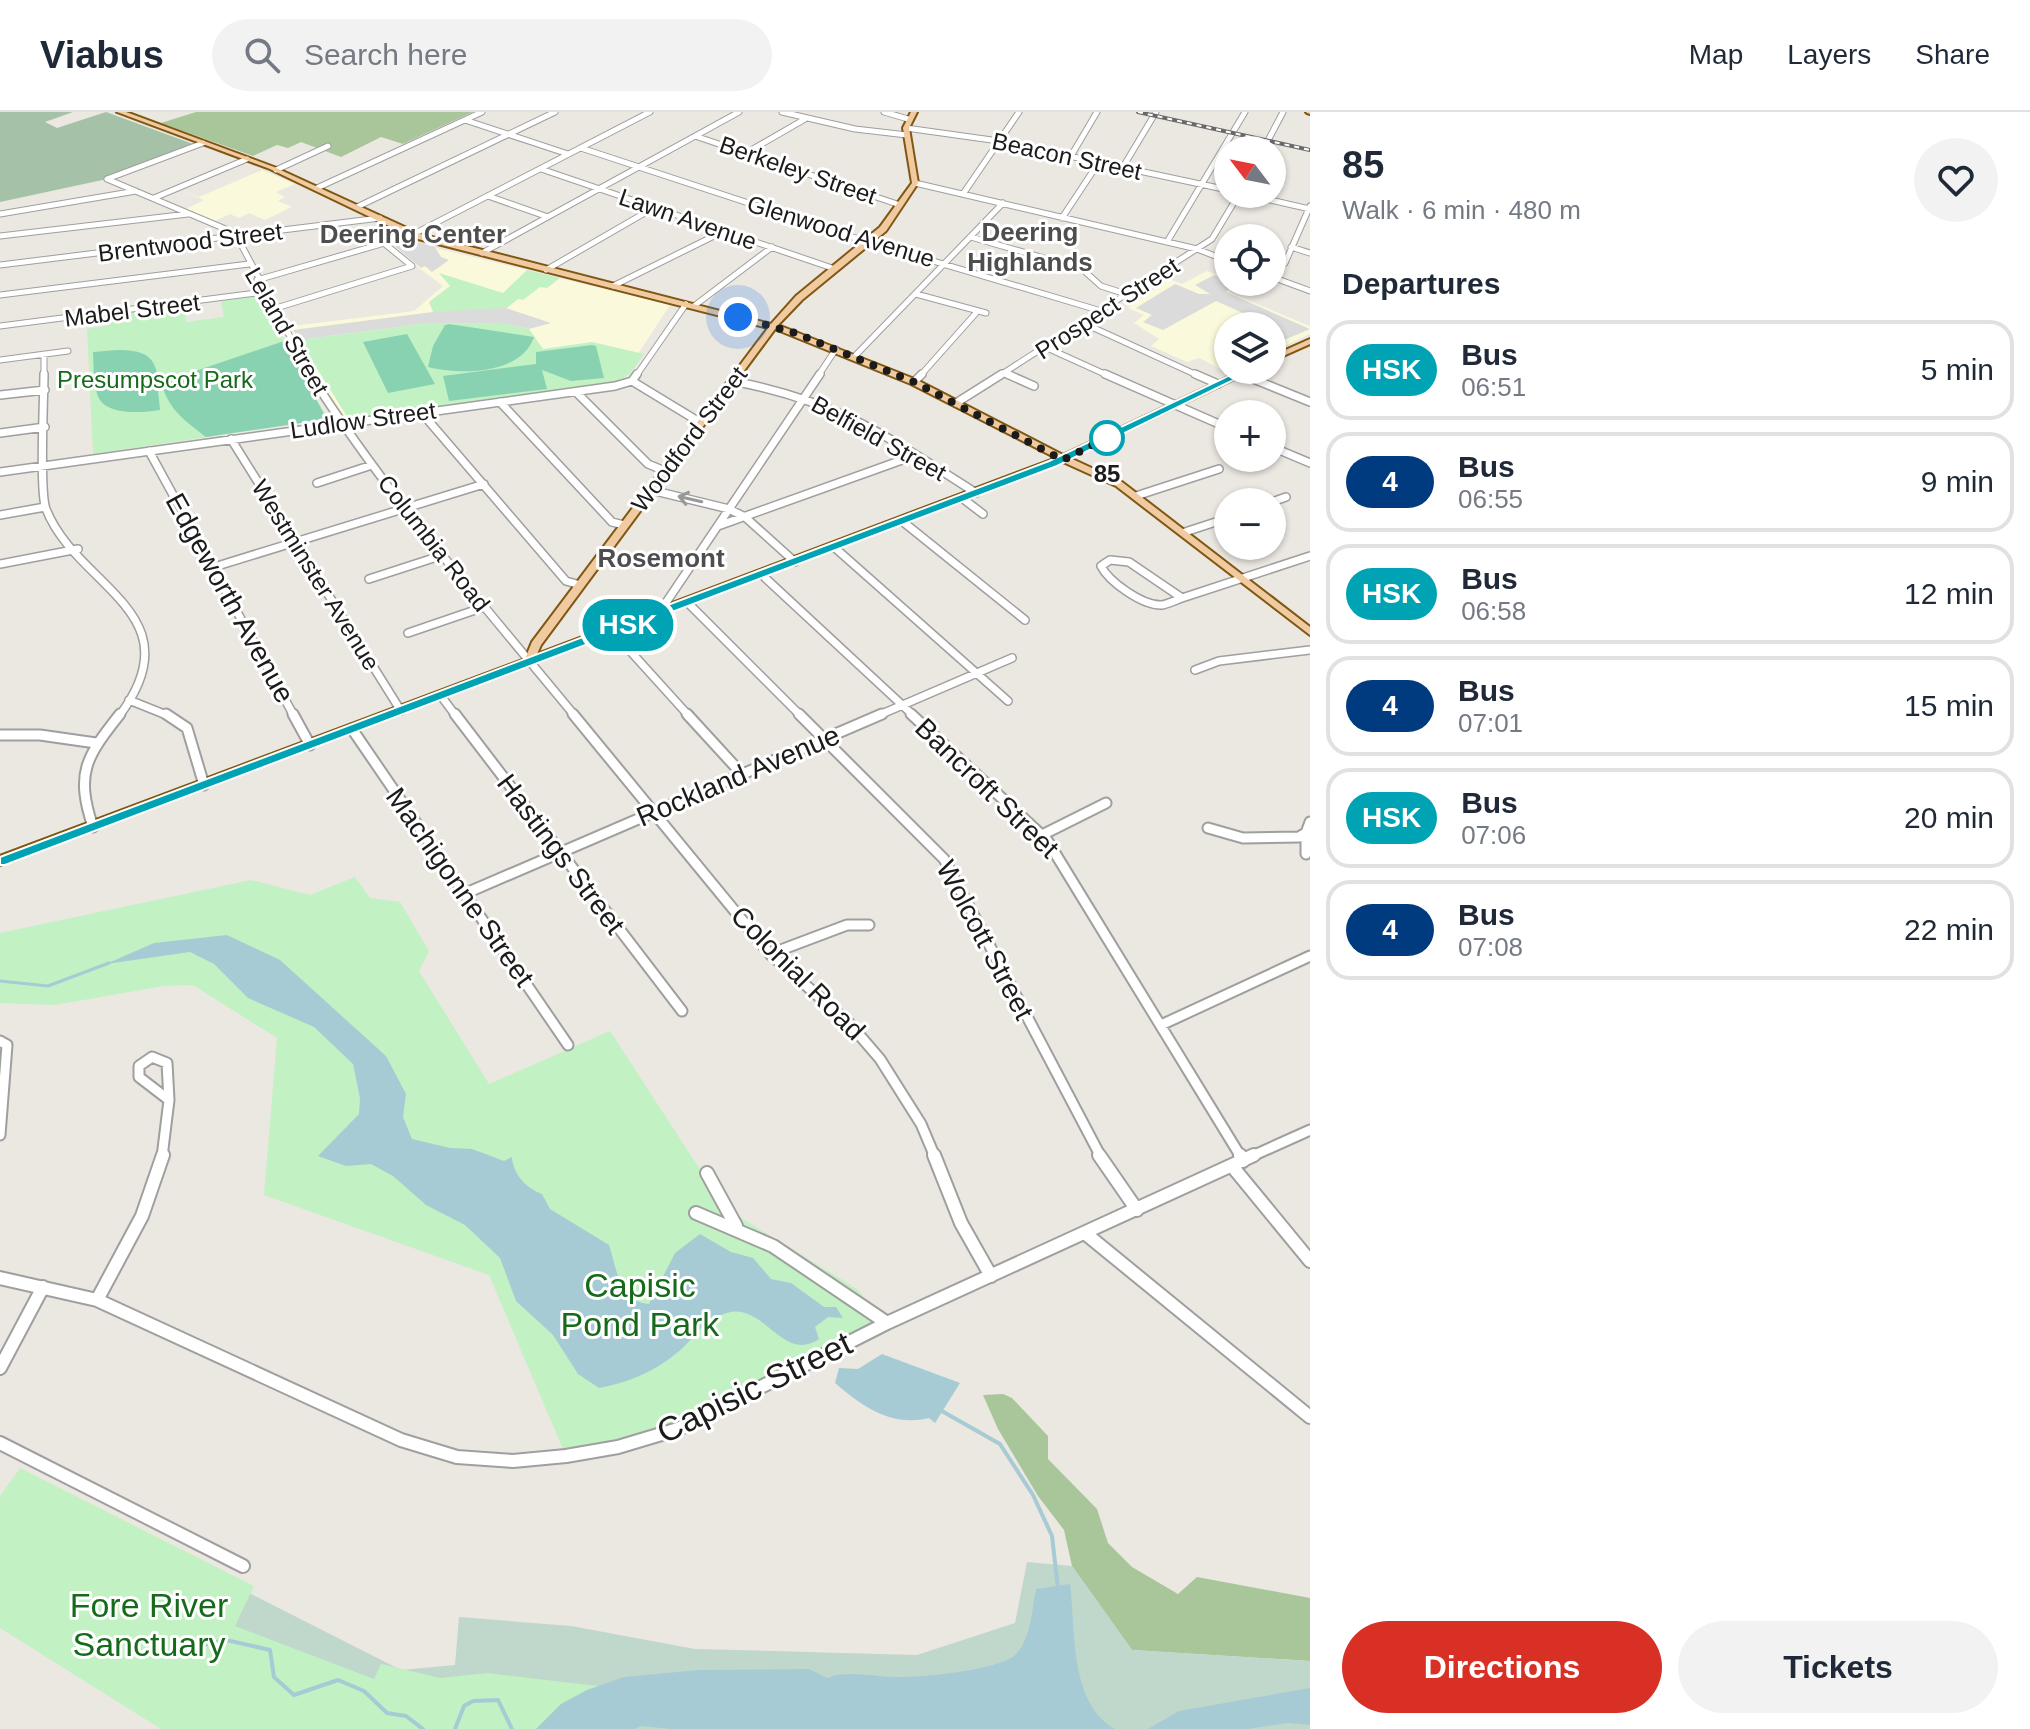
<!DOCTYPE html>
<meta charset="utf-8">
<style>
:root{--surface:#fff;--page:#f2f2f3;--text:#1f2937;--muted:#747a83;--line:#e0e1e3;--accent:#d93025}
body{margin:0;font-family:Arial,sans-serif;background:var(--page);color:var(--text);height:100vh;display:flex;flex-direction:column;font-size:30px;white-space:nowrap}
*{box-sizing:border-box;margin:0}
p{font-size:26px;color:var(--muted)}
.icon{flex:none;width:44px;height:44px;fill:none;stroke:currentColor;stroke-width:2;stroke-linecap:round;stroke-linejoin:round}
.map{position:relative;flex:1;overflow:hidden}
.panel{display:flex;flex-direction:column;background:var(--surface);width:720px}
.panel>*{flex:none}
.badge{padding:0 16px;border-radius:26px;font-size:28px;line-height:52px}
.needle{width:52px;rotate:302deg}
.tools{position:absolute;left:1214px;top:24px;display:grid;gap:16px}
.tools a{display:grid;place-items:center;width:72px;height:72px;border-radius:50%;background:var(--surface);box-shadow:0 2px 6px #0004;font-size:40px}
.you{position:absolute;width:40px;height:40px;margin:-20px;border:6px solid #fff;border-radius:50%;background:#1a73e8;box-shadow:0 0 0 12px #1a73e833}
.map>.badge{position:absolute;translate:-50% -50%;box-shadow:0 0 0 4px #fff}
h2{padding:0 32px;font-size:30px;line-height:72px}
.round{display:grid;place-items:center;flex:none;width:84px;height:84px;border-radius:42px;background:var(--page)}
.overview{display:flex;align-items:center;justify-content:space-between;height:136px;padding:0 32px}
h1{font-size:38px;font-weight:600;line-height:60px}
.button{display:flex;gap:16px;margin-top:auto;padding:16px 32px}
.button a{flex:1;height:92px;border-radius:48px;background:var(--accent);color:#fff;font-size:32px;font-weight:600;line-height:92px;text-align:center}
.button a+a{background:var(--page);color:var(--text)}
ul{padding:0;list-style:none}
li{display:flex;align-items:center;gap:24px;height:100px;margin:0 16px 12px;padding:0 16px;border:4px solid var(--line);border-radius:24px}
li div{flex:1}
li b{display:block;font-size:30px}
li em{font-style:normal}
li .badge{min-width:88px;font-weight:700;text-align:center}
header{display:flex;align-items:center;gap:48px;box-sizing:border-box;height:112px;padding:0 40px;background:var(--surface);border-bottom:2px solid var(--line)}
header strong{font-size:38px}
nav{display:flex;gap:44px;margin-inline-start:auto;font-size:28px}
.search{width:560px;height:72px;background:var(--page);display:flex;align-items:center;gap:20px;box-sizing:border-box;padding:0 28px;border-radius:44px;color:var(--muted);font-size:30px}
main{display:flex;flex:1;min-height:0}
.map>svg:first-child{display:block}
.education{fill:#faf9db}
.forest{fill:#a9c69b}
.wetland{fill:#c0d7cc}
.cemetery{fill:#a5c1a8}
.park{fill:#c2f1c4}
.pitch{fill:#88d2b2}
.parking{fill:#dbdbdb}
.water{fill:#a6cbd4}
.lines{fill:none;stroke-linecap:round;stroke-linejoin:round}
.stream-far1{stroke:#a6cbd4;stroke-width:3}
.stream{stroke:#a6cbd4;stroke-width:4}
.minor-far3-casing{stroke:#9f9f9f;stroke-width:7}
.minor-far2-casing{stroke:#9f9f9f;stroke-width:10}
.minor-far1-casing{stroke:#9f9f9f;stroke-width:13}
.minor-casing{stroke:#9f9f9f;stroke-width:16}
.major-casing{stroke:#805711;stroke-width:4}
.minor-far3{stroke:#fff;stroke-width:5}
.minor-far2{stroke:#fff;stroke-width:7}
.minor-far1{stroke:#fff;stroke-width:9}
.minor{stroke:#fff;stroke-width:12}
.major{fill:#f0cba2;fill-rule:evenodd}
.rail-casing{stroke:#696969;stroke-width:4}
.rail{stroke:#fff;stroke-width:2;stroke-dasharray:5;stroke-linecap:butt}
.oneway{stroke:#989898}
.line{fill:#00a3b4;stroke:#fff;stroke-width:2}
.walk{stroke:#1b1b1b;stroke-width:8;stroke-dasharray:0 14.4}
.stop-dot{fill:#fff;stroke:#00a3b4;stroke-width:4}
.labels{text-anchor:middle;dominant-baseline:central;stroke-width:6;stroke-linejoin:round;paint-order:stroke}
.far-street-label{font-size:24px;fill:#1b1b1b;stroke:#fff}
.far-park-label{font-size:24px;fill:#176a1b;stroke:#fff}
.far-stop-label{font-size:24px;font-weight:bold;fill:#1b1b1b;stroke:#fff}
.far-neighbourhood-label{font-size:26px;font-weight:bold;fill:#4e4e4e;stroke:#fff}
.street-label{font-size:28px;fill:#1b1b1b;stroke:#fff}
.near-park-label{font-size:34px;fill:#176a1b;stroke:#fff}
.near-street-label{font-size:34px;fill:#1b1b1b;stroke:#fff}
</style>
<header>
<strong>Viabus</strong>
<div class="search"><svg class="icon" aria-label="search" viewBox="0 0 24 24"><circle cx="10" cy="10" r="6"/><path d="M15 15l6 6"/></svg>Search here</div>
<nav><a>Map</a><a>Layers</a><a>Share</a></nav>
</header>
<main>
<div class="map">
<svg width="1310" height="1617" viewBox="0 0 1310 1617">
<rect width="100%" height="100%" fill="#ebe7e1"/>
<path class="education" d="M262,58L295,72L276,80L285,85L278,89L292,95L265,108L249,101L239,106L230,102L215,109L186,97L204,88L180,78L199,85Z
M403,128L670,193L621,268L342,306L284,215L414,199L443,174L387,132Z
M1207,159L1239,172L1228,180L1310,214V222L1272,240V214H1228V258H1234L1228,261L1199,246L1187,250L1151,234L1159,227L1134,211L1144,203L1128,196L1169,167L1182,172Z"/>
<path class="forest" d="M196,0H473L403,32L381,25L341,45L301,30L288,36L277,33L253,44L161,11Z
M1003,1282L1012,1286L1048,1324V1347L1097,1397L1108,1431L1132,1455L1178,1482L1197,1465L1310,1486V1549L1132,1538L1072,1454L1064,1418L1038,1384L998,1317L983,1283Z"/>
<path class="wetland" d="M99,1405L401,1558L455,1553L459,1505L571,1514L695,1537L917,1543L1015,1511L1027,1450L1072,1454L1132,1538L1310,1549V1617H325Z"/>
<path class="cemetery" d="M0,0H73L45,10L57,16L106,0L193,32L107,67L0,90Z"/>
<path class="park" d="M527,158L560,166L547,176L540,175L523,188L518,187L503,199L433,200L429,190L450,174L439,161L503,181Z
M260,183L326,305L321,308L93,342L87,217L109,213V203L184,194L186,210L224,205L221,189Z
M428,211L508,212L529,217L543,237L592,230L644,242L630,262L613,271L348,306L299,228Z
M355,765L370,786L400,790L429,839L419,859L489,972L610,919L725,1096L857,1177L887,1211L718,1299L566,1344L489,1163L264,1083L277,926L193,873L164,874L54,893L0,891V821L251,768L310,783Z
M20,1356L254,1474L235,1514L374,1567L381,1552L440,1566L487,1561L606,1575L541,1617H161L0,1516V1384Z"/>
<path class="pitch" d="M449,212L534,225C521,263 460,263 428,255L433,234L445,213Z
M407,222L435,272L388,281L363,230Z
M284,229L326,305L321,308L206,325C188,311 170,299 163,276L169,268Z
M592,233L596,234L604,266L571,269L542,258L547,277L449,289L443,264L536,252V240Z
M117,238C136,238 154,240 157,262L94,269L93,240Z
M154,268L157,269L160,298C139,301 98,305 96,276Z"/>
<path class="parking" d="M409,128L435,135L441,145L449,148L432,160L425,154L421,156L393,133Z
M1214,163L1238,172L1226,180L1310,217L1284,228H1272V214H1238L1254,206L1216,189L1163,218L1143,210L1152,203L1136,196L1175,172L1199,182H1210L1195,173Z
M506,196L551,211L529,217L508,212L428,211L299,228L293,218L433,200Z"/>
<path class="water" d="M227,823L280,848L386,944L406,982L403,1005L412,1027L450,1036L472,1037L504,1049L512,1045C513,1062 526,1076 542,1082L550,1097L609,1133C617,1157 619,1190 649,1192L675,1141L700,1122L731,1140L753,1146L771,1167L791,1171L824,1195H836L843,1206L828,1205L815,1215L819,1227C784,1251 765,1194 731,1200C705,1205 696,1225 678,1240C656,1259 627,1271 599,1276L578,1262L553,1223L516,1189L500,1146L465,1113L426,1093L393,1064L371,1052L346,1054L318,1044L359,1002L360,986L353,952L314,915L248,886L214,852L190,840L106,852L154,831Z
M882,1242L960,1271L935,1311L929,1306C891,1315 863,1295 835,1271L839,1256L858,1257Z
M1070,1472C1076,1519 1069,1591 1115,1617H672L641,1614L635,1617H536L561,1592L587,1578L624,1565L699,1558L809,1557L827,1566C850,1557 876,1566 901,1565C923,1565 1002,1558 1016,1542C1031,1527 1032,1497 1036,1477Z
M1310,1576V1613L1288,1611L1247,1617H1148L1179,1599Z"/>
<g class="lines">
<path class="stream-far1" d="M0,869L48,874L109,851"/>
<path class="stream" d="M940,1298L1000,1332L1033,1383L1052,1424L1058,1477
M166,1541L226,1528L270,1538L274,1565L294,1583L338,1568L364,1579L387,1601L406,1604L423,1617
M455,1617L464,1594L473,1589L498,1588L512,1617"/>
<g class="minor-far3-casing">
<path id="minor-far3" d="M782,0L855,17L907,23
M884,0L908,7
M465,8L568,42
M906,16L999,29L1228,78
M695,24L900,93
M581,36L849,124L1101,199
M1263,38L1283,0
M746,41L805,7
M1071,44L1097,0
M1123,55L1156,0
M541,57L835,157
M276,58L328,34
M107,67L235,121L311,264
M107,67L203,31
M915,71L1197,137L1228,149
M317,76L482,0
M963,82L1019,0
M1244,82L1310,97
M488,84L548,105
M154,86L247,47
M357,95L555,0
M0,102L136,79
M1062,106L1099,50
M0,124L188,102
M971,125L1082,157L1101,174L1126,182
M1167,130L1245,0
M1291,135L1310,141
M482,141L739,0
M0,153L380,106
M546,158L655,95
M1272,159L1285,151L1310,94
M1272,165L1310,179
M257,168L412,123L650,0
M613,174L724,119
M916,182L986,201
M0,183L249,152
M694,194L772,135
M273,197L412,154L385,132
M1083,211L1199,264
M0,214L263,180
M1045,235L1109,264
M44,242V264
M854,245L1003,91
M0,248L68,239
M1006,261L1011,264
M1241,262L1245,264
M636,264L686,192
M818,264L836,237
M920,264L976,201
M999,264L1212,127L1239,82"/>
</g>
<g class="minor-far2-casing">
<path id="minor-far2" d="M44,262C44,287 39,379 46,397C77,476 197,501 119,604
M310,262C387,384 483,492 575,604
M1007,262L1034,274
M1105,262L1228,316
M1195,262L1218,272
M1241,262L1310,290
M632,269L701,311
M732,269C836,288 889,325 976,381
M914,270L922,262
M576,280L648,352L665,359
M0,283L45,278
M500,290L612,410L624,413
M956,291L1002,262
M421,300L566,469L580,473
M0,321L45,315
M231,327L401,599
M1272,335L1310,351
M149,339L294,604
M0,360L615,274L632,269L637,262
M317,371L372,353
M651,378L729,397L745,405L795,450
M1136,384L1219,357
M962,386L983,402
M1272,390L1286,385
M0,403L45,395
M902,409L1025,508
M718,414L916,343
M1185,420L1228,406
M834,435L1008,589
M1110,448L1129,450L1182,486C1176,488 1168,492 1162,493C1143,494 1109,470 1101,454Z
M0,452L78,437
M214,455L484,372
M761,462L914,604
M369,467L443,443
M1182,486L1310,444
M687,490L801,604
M659,501L820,262
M612,519L689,604
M408,521L484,495
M1195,558L1219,549L1310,538
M441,584L456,604
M129,588L169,604
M877,604L1012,546"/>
</g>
<g class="minor-far1-casing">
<path id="minor-far1" d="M166,602L187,616L204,673
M293,602L310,633
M455,602L682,899
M573,602L770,842L849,911L880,947L921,1012L935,1045
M687,602L742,662
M799,602L944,747L1101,1045
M911,602L1047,728L1241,1045
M352,617L568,933
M0,623H40L96,631
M93,715C75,661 86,645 120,602
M1208,716L1243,726L1299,725L1306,721L1310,710
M1306,721V742
M1042,723L1106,691
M464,782L882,602
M770,842L847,813H869
M1161,913L1310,844
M0,929L7,933L0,1023
M152,945L167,951L169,988L139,965V954Z
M162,1045L169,988
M1250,1045L1310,1018"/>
</g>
<g class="minor-casing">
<path id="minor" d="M934,1043L961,1111L991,1164
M1099,1043L1137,1098
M1240,1043L1243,1049
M1232,1054L1310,1149
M707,1061L736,1114
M696,1101L773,1134L887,1211
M1086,1122L1310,1305
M0,1166L97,1188L401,1328L457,1345L513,1349L566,1344L618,1335L678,1317L887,1211L1254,1043
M97,1188L142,1104L163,1043
M0,1256L43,1175
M0,1331L243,1454"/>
</g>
<g class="major-casing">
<path id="major" d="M117,0H126L274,55L420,122L771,212L796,184L880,115L912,71L903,16L911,0H917L909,16L918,71L886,119L802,188L778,213L917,268L1063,343L1243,258H1253L1070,346L1122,370L1310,515V523L1116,374L1063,350L0,753V744L525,547L532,530L768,216L414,126L270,57ZM775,217L911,272L1056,346L537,542L541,533Z
M1306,0H1310V2L1307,1Z
M1310,227V232L1272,249V244Z"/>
</g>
<use href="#minor-far3" class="minor-far3"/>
<use href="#minor-far2" class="minor-far2"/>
<use href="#minor-far1" class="minor-far1"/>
<use href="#minor" class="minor"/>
<use href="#major" class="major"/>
<g class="rail-casing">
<path id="rail" d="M1138,0L1310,38"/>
</g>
<use href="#rail" class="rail"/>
</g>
<defs><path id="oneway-shaft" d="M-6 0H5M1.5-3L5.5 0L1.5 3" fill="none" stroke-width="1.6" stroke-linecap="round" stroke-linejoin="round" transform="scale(2)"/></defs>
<use class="oneway" href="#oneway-shaft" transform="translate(690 387) rotate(-167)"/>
<path class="line" d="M1245,256L1254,258L1057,354L5,753H0V745L1049,349Z"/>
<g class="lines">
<path class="walk" d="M738,205L795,221L914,270L1063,348L1107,326"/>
</g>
<circle class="stop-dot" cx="1107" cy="326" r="16"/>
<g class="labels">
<g class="far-street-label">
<text transform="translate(1067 44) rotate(12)">Beacon Street</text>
<text transform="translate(798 58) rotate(19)">Berkeley Street</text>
<text transform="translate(688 107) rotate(19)">Lawn Avenue</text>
<text transform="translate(841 119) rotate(17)">Glenwood Avenue</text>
<text transform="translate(190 130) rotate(-7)">Brentwood Street</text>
<text transform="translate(1107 196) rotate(-33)">Prospect Street</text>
<text transform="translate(132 198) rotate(-7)">Mabel Street</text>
<text transform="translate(287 219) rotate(60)">Leland Street</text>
<text transform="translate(363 308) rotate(-8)">Ludlow Street</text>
<text transform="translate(879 326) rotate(29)">Belfield Street</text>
<text transform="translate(689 327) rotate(-53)">Woodford Street</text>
<text transform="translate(434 431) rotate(52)">Columbia Road</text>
<text transform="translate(316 463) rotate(58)">Westminster Avenue</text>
</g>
<g class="far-park-label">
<text x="155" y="267">Presumpscot Park</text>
</g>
<g class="far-stop-label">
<text x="1107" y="361">85</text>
</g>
<g class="far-neighbourhood-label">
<text x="1030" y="120">Deering<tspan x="1030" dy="30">Highlands</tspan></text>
<text x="413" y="122">Deering Center</text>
<text x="661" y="446">Rosemont</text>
</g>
<g class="street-label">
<text transform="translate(230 486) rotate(61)">Edgeworth Avenue</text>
<text transform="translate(738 664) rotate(-23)">Rockland Avenue</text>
<text transform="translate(987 676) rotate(44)">Bancroft Street</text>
<text transform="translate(561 742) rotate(53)">Hastings Street</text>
<text transform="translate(460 775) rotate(55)">Machigonne Street</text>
<text transform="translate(985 828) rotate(62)">Wolcott Street</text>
<text transform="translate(798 861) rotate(45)">Colonial Road</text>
</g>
<g class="near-park-label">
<text x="640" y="1173">Capisic<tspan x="640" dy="39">Pond Park</tspan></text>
<text x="149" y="1493">Fore River<tspan x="149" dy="39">Sanctuary</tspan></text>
</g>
<g class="near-street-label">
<text transform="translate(754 1275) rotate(-26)">Capisic Street</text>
</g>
</g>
</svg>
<div class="tools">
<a><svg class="needle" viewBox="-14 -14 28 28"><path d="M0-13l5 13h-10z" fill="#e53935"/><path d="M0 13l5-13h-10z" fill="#747a83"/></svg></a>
<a><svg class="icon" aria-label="locate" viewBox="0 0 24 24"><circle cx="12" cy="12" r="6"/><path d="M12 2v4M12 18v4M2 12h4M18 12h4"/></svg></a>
<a><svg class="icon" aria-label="layers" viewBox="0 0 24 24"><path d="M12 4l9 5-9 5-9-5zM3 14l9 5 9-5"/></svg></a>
<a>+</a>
<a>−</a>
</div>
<div class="you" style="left:738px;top:205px"></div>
<b class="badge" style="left:628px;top:513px;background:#00a3b4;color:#fff">HSK</b>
</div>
<section class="panel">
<div class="overview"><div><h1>85</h1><p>Walk · 6 min · 480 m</p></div><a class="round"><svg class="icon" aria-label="heart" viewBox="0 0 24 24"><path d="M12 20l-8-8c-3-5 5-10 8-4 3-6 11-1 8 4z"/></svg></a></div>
<h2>Departures</h2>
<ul>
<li><span class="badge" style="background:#00a3b4;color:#fff">HSK</span><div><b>Bus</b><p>06:51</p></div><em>5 min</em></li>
<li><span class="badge" style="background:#003b80;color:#fff">4</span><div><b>Bus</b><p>06:55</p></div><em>9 min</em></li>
<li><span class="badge" style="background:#00a3b4;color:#fff">HSK</span><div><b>Bus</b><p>06:58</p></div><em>12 min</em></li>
<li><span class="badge" style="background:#003b80;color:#fff">4</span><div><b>Bus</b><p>07:01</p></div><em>15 min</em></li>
<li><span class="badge" style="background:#00a3b4;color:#fff">HSK</span><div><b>Bus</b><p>07:06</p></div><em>20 min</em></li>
<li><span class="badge" style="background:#003b80;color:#fff">4</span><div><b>Bus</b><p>07:08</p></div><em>22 min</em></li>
</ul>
<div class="button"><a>Directions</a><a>Tickets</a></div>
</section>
</main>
